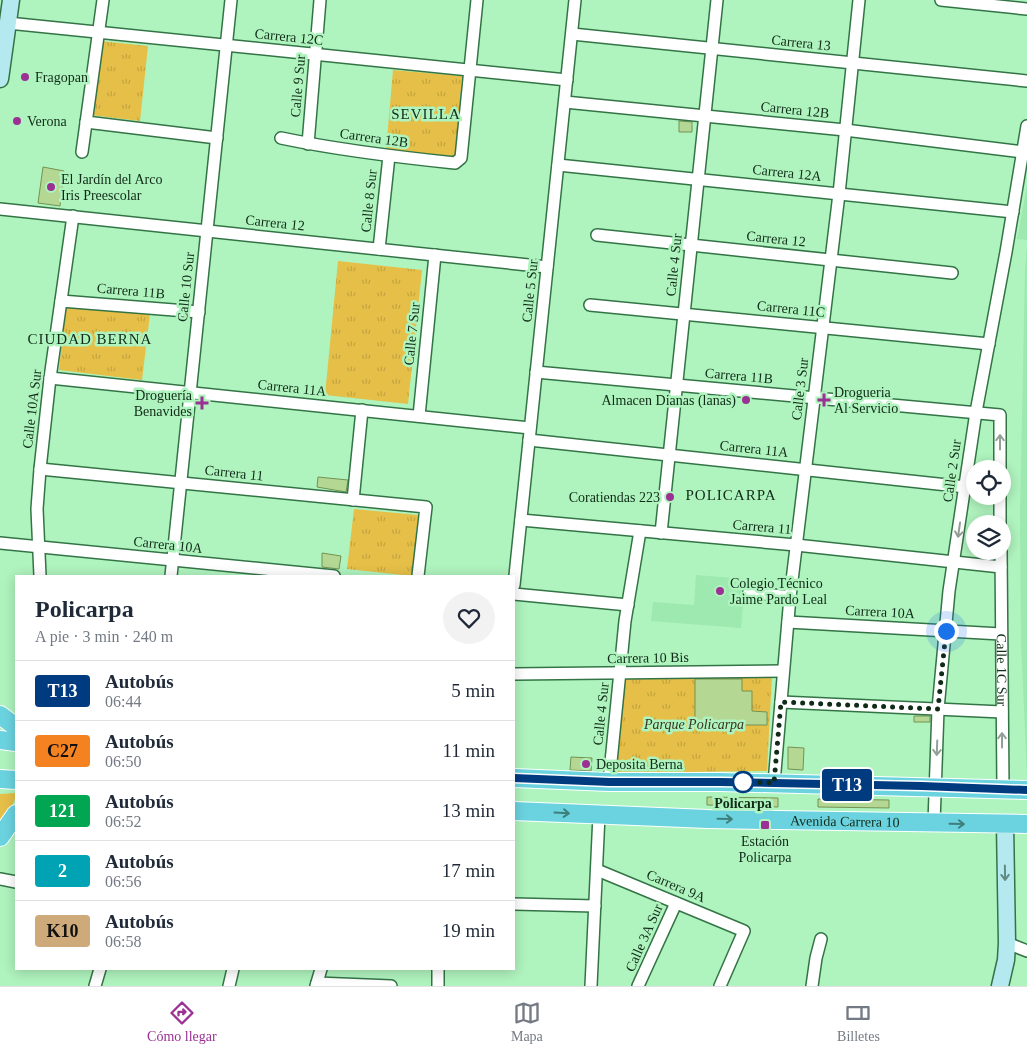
<!DOCTYPE html>
<html lang="es">
<meta charset="utf-8">
<style>
:root{--surface:#fff;--page:#f2f2f3;--text:#1f2937;--muted:#747a83;--line:#e0e1e3;--accent:#9a3193}
body{margin:0;font-family:"Times New Roman",serif;background:var(--page);color:var(--text);height:100vh;display:flex;flex-direction:column;font-size:19px;white-space:nowrap}
*{box-sizing:border-box;margin:0}
p{font-size:16px;color:var(--muted)}
.icon{flex:none;width:28px;height:28px;fill:none;stroke:currentColor;stroke-width:2;stroke-linecap:round;stroke-linejoin:round}
.map{position:relative;flex:1;overflow:hidden}
.side{position:absolute;left:15px;top:575px;width:500px;height:395px;display:flex;flex-direction:column;background:var(--surface);border-radius:0px;box-shadow:0 2px 12px #0003}
.side>*{flex:none}
.badge{padding:0 10px;border-radius:4px;font-size:18px;line-height:32px}
.fabs{position:absolute;left:966px;top:460px;display:grid;gap:10px}
.fabs a{display:grid;place-items:center;width:45px;height:45px;border-radius:50%;background:var(--surface);box-shadow:0 2px 12px #0003;font-size:25px}
.you{position:absolute;width:25px;height:25px;margin:-12px;border:4px solid #fff;border-radius:50%;background:#1a73e8;box-shadow:0 0 0 8px #1a73e833}
.map>.badge{position:absolute;translate:-50% -50%;box-shadow:0 0 0 2px #fff}
.round{display:grid;place-items:center;flex:none;width:52px;height:52px;border-radius:26px;background:var(--page)}
.summary{display:flex;align-items:center;justify-content:space-between;height:85px;padding:0 20px}
h1{font-size:24px;font-weight:800;line-height:38px}
ul{padding:0;list-style:none}
li{display:flex;align-items:center;gap:15px;height:60px;padding:0 20px;border-top:1px solid var(--line)}
li div{flex:1}
li b{display:block;font-size:19px}
li em{font-style:normal}
li .badge{min-width:55px;font-weight:700;text-align:center}
.tabs{display:flex;justify-content:space-around;align-items:center;height:70px;border-top:1px solid var(--line);background:var(--surface);font-size:14px;color:var(--muted)}
.tabs a{display:grid;justify-items:center;gap:2px}
.tabs .selected{color:var(--accent)}
.map>svg:first-child{display:block}
.built{fill:#9ee9af}
.grass{fill:#e6bf48}
.park{fill:url(#park-tufts)}
.building{fill:#b4d894;stroke:#729352}
.lines{fill:none;stroke-linecap:round;stroke-linejoin:round}
.street-casing{stroke:#337446;stroke-width:14}
.secondary-casing{stroke:#337446;stroke-width:19}
.primary-casing{stroke:#fff;stroke-width:20}
.street{stroke:#fff;stroke-width:11}
.secondary{stroke:#b5e9f0;stroke-width:16}
.primary{stroke:#6bd3e0;stroke-width:18}
.oneway{stroke:#93a097}
.oneway2{stroke:#3e7f7c}
.oneway3{stroke:#628a84}
.line-casing{stroke:#fff;stroke-width:11}
.line{stroke:#003b80;stroke-width:8}
.walk{stroke:#102b17;stroke-width:5;stroke-dasharray:0 9}
.poi-dot{fill:#9a3193;stroke:#aff3be;stroke-width:2}
.stop-dot{fill:#fff;stroke:#003b80;stroke-width:2.5}
.labels{text-anchor:middle;dominant-baseline:central;stroke-width:5;stroke-linejoin:round;paint-order:stroke}
.street-label{font-size:14px;fill:#102b17;stroke:#aff3be}
.poi-label{font-size:14px;fill:#102b17;stroke:#aff3be;text-anchor:start}
.park-label{font-size:14px;font-style:italic;fill:#3a331f;stroke:#aff3be}
.stop-label{font-size:14px;font-weight:bold;fill:#102b17;stroke:#aff3be}
.neighbourhood-label{font-size:15px;letter-spacing:1px;fill:#102b17;stroke:#aff3be}
</style>
<div class="map">
<svg width="1027" height="986" viewBox="0 0 1027 986">
<defs>
<pattern id="park-tufts" width="24" height="20" patternUnits="userSpaceOnUse" patternTransform="scale(1.25)"><rect width="24" height="20" fill="#e6bf48"/><path d="M3 7l-1-3M5 7V3M7 7l1-3M15 17l-1-3M17 17v-4M19 17l1-3" fill="none" stroke="#c4a43e"/></pattern>
</defs>
<rect width="100%" height="100%" fill="#aff3be"/>
<path class="built" d="M1027,186V240L1017,239Z
M1027,247V777L1021,641L1020,514L1025,268Z
M696,575L745,579L741,628L651,621L653,602L694,605Z"/>
<path class="grass" d="M16,793C16,804 5,814 0,824V794Z"/>
<path class="park" d="M100,41L148,46L140,121L91,115Z
M393,70L462,76L455,157L386,151Z
M338,261L422,270L408,404L325,395Z
M66,304L150,314L142,380L59,370Z
M354,509L418,515L412,576L347,569Z
M772,676L767,771L614,773L623,678Z"/>
<path class="building" d="M679,121L692,122V132H679Z
M43,167L64,171L60,206L38,203Z
M318,477L348,480L346,492L317,487Z
M322,553L341,556L339,569L322,567Z
M695,679H742V691H752V711L767,712V725H695Z
M914,716H930V722H914Z
M788,747L804,748L803,770L788,769Z
M571,757L592,758L591,771L570,770Z
M707,797L778,798V807L707,805Z
M818,799L889,800V808L818,807Z"/>
<g class="lines">
<g class="street-casing">
<g id="street">
<path d="M941,0L1027,9"/>
<path d="M8,23L567,80"/>
<path d="M572,34L1027,81"/>
<path d="M565,102L845,130L1023,152"/>
<path d="M86,122L217,138"/>
<path d="M281,138C338,150 397,157 455,163L461,158L477,0"/>
<path d="M308,144L320,0"/>
<path d="M82,152L103,0"/>
<path d="M558,165L1013,212"/>
<path d="M0,209L547,267"/>
<path d="M597,235L952,273"/>
<path d="M379,249L389,156"/>
<path d="M61,301L199,312"/>
<path d="M590,305L989,344"/>
<path d="M536,372L1000,415V469"/>
<path d="M50,378L530,428"/>
<path d="M419,416L435,255"/>
<path d="M529,440L975,488"/>
<path d="M40,469L426,507L418,576"/>
<path d="M1000,496V524"/>
<path d="M353,500L362,410"/>
<path d="M521,520L796,545L1001,567"/>
<path d="M661,533L717,0"/>
<path d="M0,543L334,576"/>
<path id="s1" d="M1001,551L1003,789"/>
<path d="M40,576L37,509L40,469L50,378L73,216"/>
<path d="M171,576L231,0"/>
<path d="M514,585L575,0"/>
<path d="M749,592L790,597"/>
<path d="M514,594L628,605"/>
<path d="M788,622L1001,634"/>
<path d="M514,674L783,671"/>
<path d="M781,702L1002,712"/>
<path d="M609,782L625,621L640,531"/>
<path d="M774,783L790,597L839,194L859,0"/>
<path d="M934,823L938,709L949,591L976,412L1006,252L1027,126"/>
<path d="M597,870L744,931L720,986"/>
<path d="M0,879L16,882"/>
<path d="M514,904L595,906"/>
<path d="M1007,943L1027,951"/>
<path d="M317,983L391,986"/>
<path d="M95,986L100,969"/>
<path d="M229,986L233,969"/>
<path d="M316,986L321,969"/>
<path d="M438,986V969"/>
<path d="M591,986L599,815"/>
<path d="M638,986L676,903"/>
<path d="M812,986L816,958L821,939"/>
</g>
</g>
<g class="secondary-casing">
<path id="secondary" d="M0,79L11,0
M1000,986L1006,960L1007,943L1005,824"/>
</g>
<g class="primary-casing">
<g id="primary">
<path d="M0,715L16,727"/>
<path d="M0,740L16,742"/>
<path d="M514,778L609,782H720L1027,790"/>
<path d="M0,779L16,780"/>
<path id="s2" d="M514,811L708,819L1027,824"/>
<path d="M0,837L16,814"/>
</g>
</g>
<use href="#street" class="street"/>
<use href="#secondary" class="secondary"/>
<use href="#primary" class="primary"/>
</g>
<defs><path id="oneway-shaft" d="M-6 0H5M1.5-3L5.5 0L1.5 3" fill="none" stroke-width="1.6" stroke-linecap="round" stroke-linejoin="round" transform="scale(1.25)"/></defs>
<g class="oneway">
<use href="#oneway-shaft" transform="translate(1000 442) rotate(-90)"/>
<use href="#oneway-shaft" transform="translate(959 530) rotate(98)"/>
<use href="#oneway-shaft" transform="translate(1002 740) rotate(-90)"/>
<use href="#oneway-shaft" transform="translate(937 748) rotate(92)"/>
</g>
<g class="oneway2">
<use href="#oneway-shaft" transform="translate(562 813) rotate(3)"/>
<use href="#oneway-shaft" transform="translate(725 819) rotate(1)"/>
<use href="#oneway-shaft" transform="translate(957 824) rotate(1)"/>
</g>
<use class="oneway3" href="#oneway-shaft" transform="translate(1005 873) rotate(89)"/>
<g class="lines">
<g class="line-casing">
<path id="line" d="M514,778L609,782H720L922,786L1027,790"/>
</g>
<use href="#line" class="line"/>
<path class="walk" d="M743,782H738L774,783L781,702L938,709L946,631"/>
</g>
<g class="poi-dot">
<circle cx="25" cy="77" r="5"/>
<circle cx="17" cy="121" r="5"/>
<circle cx="51" cy="187" r="5"/>
<circle cx="746" cy="400" r="5"/>
<path d="M821.5 392.5h5v5h5v5h-5v5h-5v-5h-5v-5h5z"/>
<path d="M199.5 395.5h5v5h5v5h-5v5h-5v-5h-5v-5h5z"/>
<circle cx="670" cy="497" r="5"/>
<circle cx="720" cy="591" r="5"/>
<circle cx="586" cy="764" r="5"/>
<rect x="760" y="820" width="10" height="10" rx="2.5"/>
</g>
<circle class="stop-dot" cx="743" cy="782" r="10"/>
<g class="labels">
<g class="street-label">
<text transform="translate(289 37) rotate(6)">Carrera 12C</text>
<text transform="translate(801 43) rotate(6)">Carrera 13</text>
<text transform="translate(298 86) rotate(-85)">Calle 9 Sur</text>
<text transform="translate(795 110) rotate(6)">Carrera 12B</text>
<text transform="translate(374 138) rotate(8)">Carrera 12B</text>
<text transform="translate(787 173) rotate(6)">Carrera 12A</text>
<text transform="translate(369 201) rotate(-84)">Calle 8 Sur</text>
<text transform="translate(275 223) rotate(6)">Carrera 12</text>
<text transform="translate(776 239) rotate(6)">Carrera 12</text>
<text transform="translate(674 265) rotate(-84)">Calle 4 Sur</text>
<text transform="translate(186 287) rotate(-84)">Calle 10 Sur</text>
<text transform="translate(131 291) rotate(5)">Carrera 11B</text>
<text transform="translate(530 291) rotate(-84)">Calle 5 Sur</text>
<text transform="translate(791 309) rotate(6)">Carrera 11C</text>
<text transform="translate(412 334) rotate(-84)">Calle 7 Sur</text>
<text transform="translate(739 376) rotate(5)">Carrera 11B</text>
<text transform="translate(292 388) rotate(6)">Carrera 11A</text>
<text transform="translate(800 389) rotate(-83)">Calle 3 Sur</text>
<text transform="translate(32 409) rotate(-83)">Calle 10A Sur</text>
<text transform="translate(754 449) rotate(6)">Carrera 11A</text>
<text transform="translate(952 471) rotate(-82)">Calle 2 Sur</text>
<text transform="translate(234 473) rotate(6)">Carrera 11</text>
<text transform="translate(762 527) rotate(5)">Carrera 11</text>
<text transform="translate(168 545) rotate(6)">Carrera 10A</text>
<text transform="translate(880 612) rotate(3)">Carrera 10A</text>
<text transform="translate(648 658) rotate(-1)">Carrera 10 Bis</text>
<text stroke="none"><textPath href="#s1" startOffset="119">Calle 1C Sur</textPath></text>
<text transform="translate(601 714) rotate(-84)">Calle 4 Sur</text>
<text stroke="none"><textPath href="#s2" startOffset="331">Avenida Carrera 10</textPath></text>
<text transform="translate(676 886) rotate(23)">Carrera 9A</text>
<text transform="translate(644 938) rotate(-66)">Calle 3A Sur</text>
</g>
<g class="poi-label">
<text x="35" y="77">Fragopan</text>
<text x="27" y="121">Verona</text>
<text x="61" y="179">El Jardín del Arco<tspan x="61" dy="16">Iris Preescolar</tspan></text>
<text x="834" y="392">Drogueria<tspan x="834" dy="16">Al Servicio</tspan></text>
<text x="192" y="395" text-anchor="end">Droguería<tspan x="192" dy="16">Benavides</tspan></text>
<text x="736" y="400" text-anchor="end">Almacen Dianas (lanas)</text>
<text x="660" y="497" text-anchor="end">Coratiendas 223</text>
<text x="730" y="583">Colegio Técnico<tspan x="730" dy="16">Jaime Pardo Leal</tspan></text>
<text x="596" y="764">Deposita Berna</text>
<text x="765" y="841" text-anchor="middle">Estación<tspan x="765" dy="16">Policarpa</tspan></text>
</g>
<g class="park-label">
<text x="694" y="724">Parque Policarpa</text>
</g>
<g class="stop-label">
<text x="743" y="803">Policarpa</text>
</g>
<g class="neighbourhood-label">
<text x="426" y="114">SEVILLA</text>
<text x="90" y="339">CIUDAD BERNA</text>
<text x="731" y="495">POLICARPA</text>
</g>
</g>
</svg>
<div class="fabs">
<a><svg class="icon" aria-label="locate" viewBox="0 0 24 24"><circle cx="12" cy="12" r="6"/><path d="M12 2v4M12 18v4M2 12h4M18 12h4"/></svg></a>
<a><svg class="icon" aria-label="layers" viewBox="0 0 24 24"><path d="M12 4l9 5-9 5-9-5zM3 14l9 5 9-5"/></svg></a>
</div>
<div class="you" style="left:946px;top:631px"></div>
<b class="badge" style="left:847px;top:785px;background:#003b80;color:#fff">T13</b>
<section class="side">
<div class="summary"><div><h1>Policarpa</h1><p>A pie · 3 min · 240 m</p></div><a class="round"><svg class="icon" aria-label="heart" viewBox="0 0 24 24"><path d="M12 20l-8-8c-3-5 5-10 8-4 3-6 11-1 8 4z"/></svg></a></div>
<ul>
<li><span class="badge" style="background:#003b80;color:#fff">T13</span><div><b>Autobús</b><p>06:44</p></div><em>5 min</em></li>
<li><span class="badge" style="background:#f58220;color:#111">C27</span><div><b>Autobús</b><p>06:50</p></div><em>11 min</em></li>
<li><span class="badge" style="background:#00a651;color:#fff">121</span><div><b>Autobús</b><p>06:52</p></div><em>13 min</em></li>
<li><span class="badge" style="background:#00a3b4;color:#fff">2</span><div><b>Autobús</b><p>06:56</p></div><em>17 min</em></li>
<li><span class="badge" style="background:#ceaa7a;color:#111">K10</span><div><b>Autobús</b><p>06:58</p></div><em>19 min</em></li>
</ul>
</section>
</div>
<nav class="tabs">
<a class="selected"><svg class="icon" aria-label="directions" viewBox="0 0 24 24"><path d="M12 3l9 9-9 9-9-9zM9 14v-3h6M13 9l2 2-2 2"/></svg>Cómo llegar</a>
<a><svg class="icon" aria-label="map" viewBox="0 0 24 24"><path d="M3 6l6-2 6 2 6-2v14l-6 2-6-2-6 2zM9 4v14M15 6v14"/></svg>Mapa</a>
<a><svg class="icon" aria-label="tickets" viewBox="0 0 24 24"><path d="M3 7h18v10H3zM15 7v10"/></svg>Billetes</a>
</nav>
